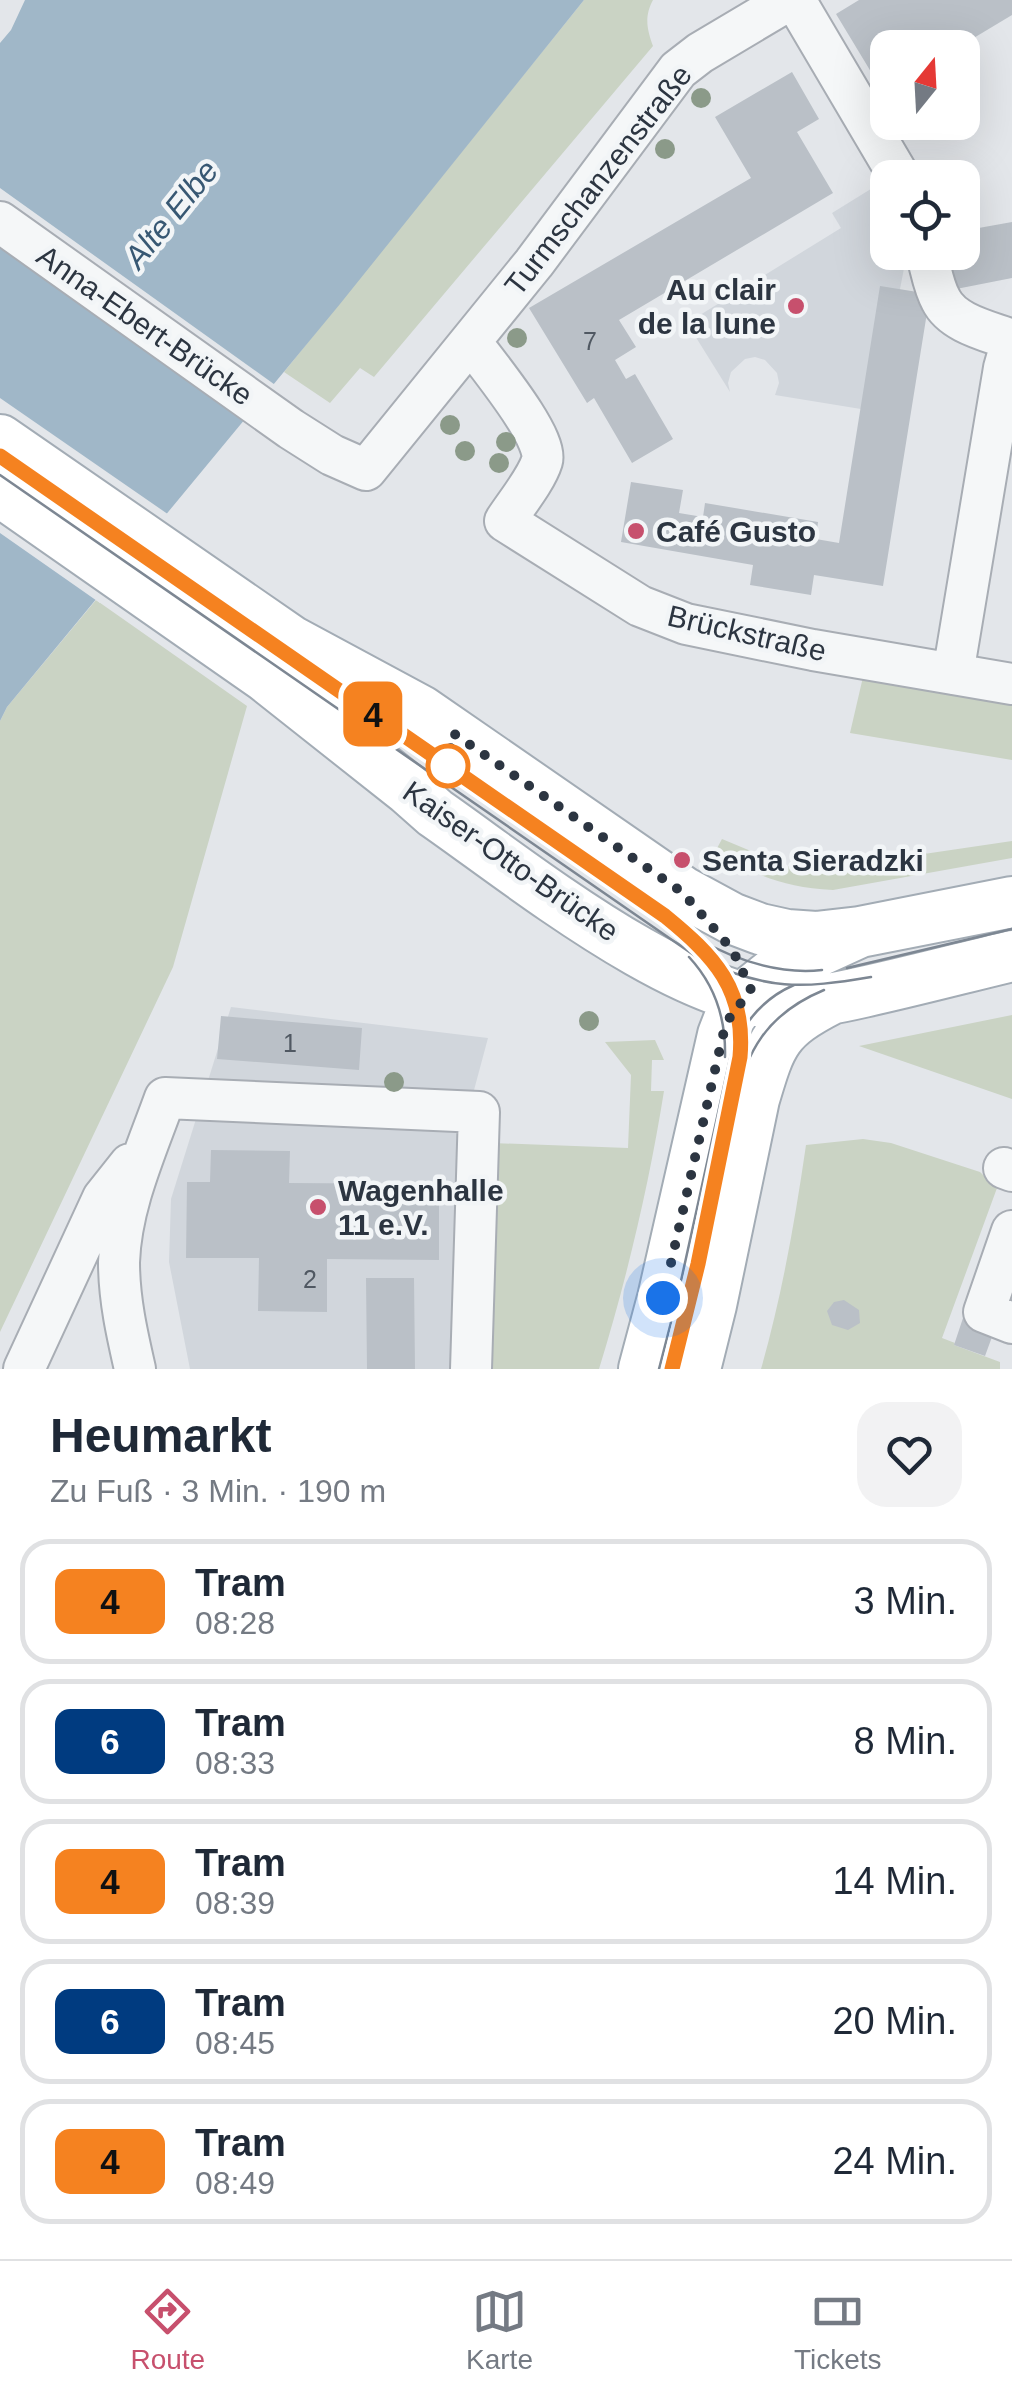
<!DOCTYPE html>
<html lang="de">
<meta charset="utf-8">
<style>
:root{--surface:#fff;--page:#f2f2f3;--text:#1f2937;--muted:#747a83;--line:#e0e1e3;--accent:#c7506d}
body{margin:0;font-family:Helvetica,sans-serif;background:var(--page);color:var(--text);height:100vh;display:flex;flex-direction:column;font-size:38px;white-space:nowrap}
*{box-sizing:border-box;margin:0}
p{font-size:32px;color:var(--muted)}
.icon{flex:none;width:55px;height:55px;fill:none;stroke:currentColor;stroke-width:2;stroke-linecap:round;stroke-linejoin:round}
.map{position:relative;height:1369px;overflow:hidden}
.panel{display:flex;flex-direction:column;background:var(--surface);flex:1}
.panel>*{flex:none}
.badge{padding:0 20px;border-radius:15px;font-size:35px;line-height:65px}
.needle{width:65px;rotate:18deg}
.tools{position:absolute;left:870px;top:30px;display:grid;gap:20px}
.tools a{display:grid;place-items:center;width:110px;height:110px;border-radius:20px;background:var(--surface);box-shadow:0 10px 40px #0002;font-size:50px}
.you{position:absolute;width:50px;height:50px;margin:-25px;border:8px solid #fff;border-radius:50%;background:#1a73e8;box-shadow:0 0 0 15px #1a73e833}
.map>.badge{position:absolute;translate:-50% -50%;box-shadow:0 0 0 5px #fff}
.round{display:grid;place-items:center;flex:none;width:105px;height:105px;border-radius:30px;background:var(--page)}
.head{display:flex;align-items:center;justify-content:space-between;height:170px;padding:0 50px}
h1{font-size:48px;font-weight:800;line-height:75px}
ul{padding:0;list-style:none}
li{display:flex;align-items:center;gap:30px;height:125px;margin:0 20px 15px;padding:0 30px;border:5px solid var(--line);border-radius:30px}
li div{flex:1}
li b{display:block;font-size:38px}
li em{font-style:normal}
li .badge{min-width:110px;font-weight:700;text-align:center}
.tabs{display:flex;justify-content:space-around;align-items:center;height:140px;border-top:2px solid var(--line);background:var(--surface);font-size:28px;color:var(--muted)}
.tabs a{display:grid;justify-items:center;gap:5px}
.tabs .on{color:var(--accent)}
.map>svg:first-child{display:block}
.built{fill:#d1d6dc}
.green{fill:#cad3c4}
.water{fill:#a0b7c8}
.pier{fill:#e3e6ea}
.building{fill:#bac0c7}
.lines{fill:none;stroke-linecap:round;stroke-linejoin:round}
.minor-casing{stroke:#a8adb4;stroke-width:44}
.major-casing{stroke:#a3acb5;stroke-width:54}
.minor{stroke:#f5f7f8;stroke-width:40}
.major{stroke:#fff;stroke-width:50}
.tram{stroke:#7d8793;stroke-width:2.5}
.tree{fill:#8b9a89}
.line-casing{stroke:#fff;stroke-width:22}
.line{stroke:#f58220;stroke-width:15}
.walk{stroke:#2c3541;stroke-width:10;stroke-dasharray:0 18}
.poi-dot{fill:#c7506d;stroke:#f2f5f7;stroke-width:4}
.stop-dot{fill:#fff;stroke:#f58220;stroke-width:5}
.labels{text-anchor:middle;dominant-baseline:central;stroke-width:9;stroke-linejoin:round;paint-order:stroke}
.number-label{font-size:25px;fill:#505862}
.street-label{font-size:30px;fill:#2c3541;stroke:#f2f5f7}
.poi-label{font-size:30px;font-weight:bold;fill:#2c3541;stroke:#f2f5f7;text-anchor:start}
.water-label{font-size:32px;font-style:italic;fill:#385873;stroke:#f2f5f7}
</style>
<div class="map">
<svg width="1012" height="1369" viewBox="0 0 1012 1369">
<rect width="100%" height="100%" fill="#e3e6ea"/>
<path class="built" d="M887,179L888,252L907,253L900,289L910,417L775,395L779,383L777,373L765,360L755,357L745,359L731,372L728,383L730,392L687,323L841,228L832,213Z
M231,1007L488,1038L470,1105L457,1369H190L169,1262L171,1199Z"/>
<path class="green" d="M584,0H653C644,17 647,29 653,46L374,377L360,368L330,403L284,372Z
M96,600L247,706L173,967L0,1332V721L7,707Z
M863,677L1012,701V760L850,733Z
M722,839L787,866L829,872L890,859L1012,841V858L833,890C783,887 758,876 715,852Z
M1012,1015V1099L859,1046Z
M655,1040L664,1060H652L651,1091H664C649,1185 627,1278 599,1369H490L492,1143L628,1148L631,1075L605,1042Z
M863,1139L891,1143L980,1172L997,1188L942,1338L955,1343L954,1345L1000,1362V1369H761C782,1295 795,1221 806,1145Z"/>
<path class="water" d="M25,0H584L340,304L7,707L0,721V43L11,30Z"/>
<path class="pier" d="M0,188L278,387L251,421L0,243Z
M0,398L172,517L100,603L0,533Z"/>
<path class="building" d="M859,0H1012V15L957,48H888V100L836,14Z
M792,72L819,119L797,132L833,193L619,320L636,347L615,360L626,379L635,374L673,439L632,463L594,398L587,403L529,308L751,178L715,117Z
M1012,222V278L951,290L944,252H962V231Z
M880,286L930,294L883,586L814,575L811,595L750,585L753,565L621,542L631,482L683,490L679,513L703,517L705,503L818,522L816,539L839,543Z
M221,1016L362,1028L359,1070L217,1059Z
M211,1150L290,1151L289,1183L439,1184V1260L327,1259V1312L258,1311L259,1258H186L187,1182H210Z
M366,1278H414L415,1369H367Z
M844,1300L859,1310L860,1323L848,1330L832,1325L827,1311L834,1302Z
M964,1315L996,1326L985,1356L954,1345Z"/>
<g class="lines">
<g class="minor-casing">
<path id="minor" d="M795,0L900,178
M0,222L291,429L332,455L366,470L534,263L678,70L700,53L789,0
M926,252C931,268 933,286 941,300C953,324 989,331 1012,340
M471,342C486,363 549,438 542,461C536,480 516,504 505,521L640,606L686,624L813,650L1012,684
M953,674L1004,368L1012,340
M1004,1168L1012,1171
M1012,1231L984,1312L1012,1323
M24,1369L103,1198L130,1164
M135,1369C127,1334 119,1299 119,1262C121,1205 146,1151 165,1098L479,1112L471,1369"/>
</g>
<g class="major-casing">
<path id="major" d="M0,440L291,641L421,711L683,892L731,918L760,929L787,935L816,937L860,932
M0,491L265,676L409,790L435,813C520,872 691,1011 795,1004C818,1002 841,997 863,992C913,981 962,968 1012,956
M644,1369L663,1298L723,1035L730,1017L744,997L779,969L860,932L1012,902
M695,1369L711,1305L754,1099C771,1041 776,1027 831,999"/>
</g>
<use href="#minor" class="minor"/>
<use href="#major" class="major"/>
<path class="tram" d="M0,456L694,937C733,959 777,975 822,970
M0,475L701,960C768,990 800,989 871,977
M689,957C715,985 726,1020 725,1057
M718,966L732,993L741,1037
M847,968L1012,929
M731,1110C747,1051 766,1014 824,990
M659,1369L677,1299L731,1054C743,1023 764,998 794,985"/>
</g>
<g class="tree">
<circle cx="701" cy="98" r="10"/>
<circle cx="665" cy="149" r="10"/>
<circle cx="517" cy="338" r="10"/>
<circle cx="450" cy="425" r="10"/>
<circle cx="506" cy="442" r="10"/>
<circle cx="465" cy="451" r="10"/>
<circle cx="499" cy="463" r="10"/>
<circle cx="589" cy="1021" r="10"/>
<circle cx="394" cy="1082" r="10"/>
</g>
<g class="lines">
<g class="line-casing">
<path id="line" d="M0,456L665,916C714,956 746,989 740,1057L698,1264L672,1369"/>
</g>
<use href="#line" class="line"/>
<path class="walk" d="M448,766L453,733L682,892L724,940L736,957L751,990L730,1017L723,1035L663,1298"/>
</g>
<g class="poi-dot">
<circle cx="796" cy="306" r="10"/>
<circle cx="636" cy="531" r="10"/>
<circle cx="682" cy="860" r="10"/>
<circle cx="318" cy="1207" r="10"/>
</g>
<circle class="stop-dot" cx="448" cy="766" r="20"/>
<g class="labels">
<g class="number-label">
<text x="590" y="341">7</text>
<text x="290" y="1043">1</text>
<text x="310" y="1279">2</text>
</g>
<g class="street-label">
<text transform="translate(598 180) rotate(-52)">Turmschanzenstraße</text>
<text transform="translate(145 325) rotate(35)">Anna-Ebert-Brücke</text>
<text transform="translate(747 633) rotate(13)">Brückstraße</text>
<text transform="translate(511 861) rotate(35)">Kaiser-Otto-Brücke</text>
</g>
<g class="poi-label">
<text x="776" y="289" text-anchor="end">Au clair<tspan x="776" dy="34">de la lune</tspan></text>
<text x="656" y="531">Café Gusto</text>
<text x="702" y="860">Senta Sieradzki</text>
<text x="338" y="1190">Wagenhalle<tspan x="338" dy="34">11 e.V.</tspan></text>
</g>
<g class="water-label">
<text transform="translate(171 214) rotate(-51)">Alte Elbe</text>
</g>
</g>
</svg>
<div class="tools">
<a><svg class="needle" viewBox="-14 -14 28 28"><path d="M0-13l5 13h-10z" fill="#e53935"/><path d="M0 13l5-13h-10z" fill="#747a83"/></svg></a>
<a><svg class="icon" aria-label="locate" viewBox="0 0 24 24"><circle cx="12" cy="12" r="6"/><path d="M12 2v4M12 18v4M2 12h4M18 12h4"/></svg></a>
</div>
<div class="you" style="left:663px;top:1298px"></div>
<b class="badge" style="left:373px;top:714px;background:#f58220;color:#111">4</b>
</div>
<section class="panel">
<div class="head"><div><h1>Heumarkt</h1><p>Zu Fuß · 3 Min. · 190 m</p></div><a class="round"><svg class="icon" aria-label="heart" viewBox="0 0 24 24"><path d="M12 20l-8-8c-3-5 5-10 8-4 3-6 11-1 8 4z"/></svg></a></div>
<ul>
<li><span class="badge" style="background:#f58220;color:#111">4</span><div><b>Tram</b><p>08:28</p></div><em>3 Min.</em></li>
<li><span class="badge" style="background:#003b80;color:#fff">6</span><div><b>Tram</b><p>08:33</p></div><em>8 Min.</em></li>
<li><span class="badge" style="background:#f58220;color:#111">4</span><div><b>Tram</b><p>08:39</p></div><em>14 Min.</em></li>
<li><span class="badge" style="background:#003b80;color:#fff">6</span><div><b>Tram</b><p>08:45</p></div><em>20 Min.</em></li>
<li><span class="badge" style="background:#f58220;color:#111">4</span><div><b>Tram</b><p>08:49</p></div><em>24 Min.</em></li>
</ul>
</section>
<nav class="tabs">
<a class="on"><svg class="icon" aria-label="directions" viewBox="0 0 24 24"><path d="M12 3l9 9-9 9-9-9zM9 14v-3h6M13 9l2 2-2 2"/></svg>Route</a>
<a><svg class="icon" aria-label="map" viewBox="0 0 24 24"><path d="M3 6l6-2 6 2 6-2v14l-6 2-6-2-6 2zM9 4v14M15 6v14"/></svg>Karte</a>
<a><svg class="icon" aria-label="tickets" viewBox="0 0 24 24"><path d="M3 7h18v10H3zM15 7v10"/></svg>Tickets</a>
</nav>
